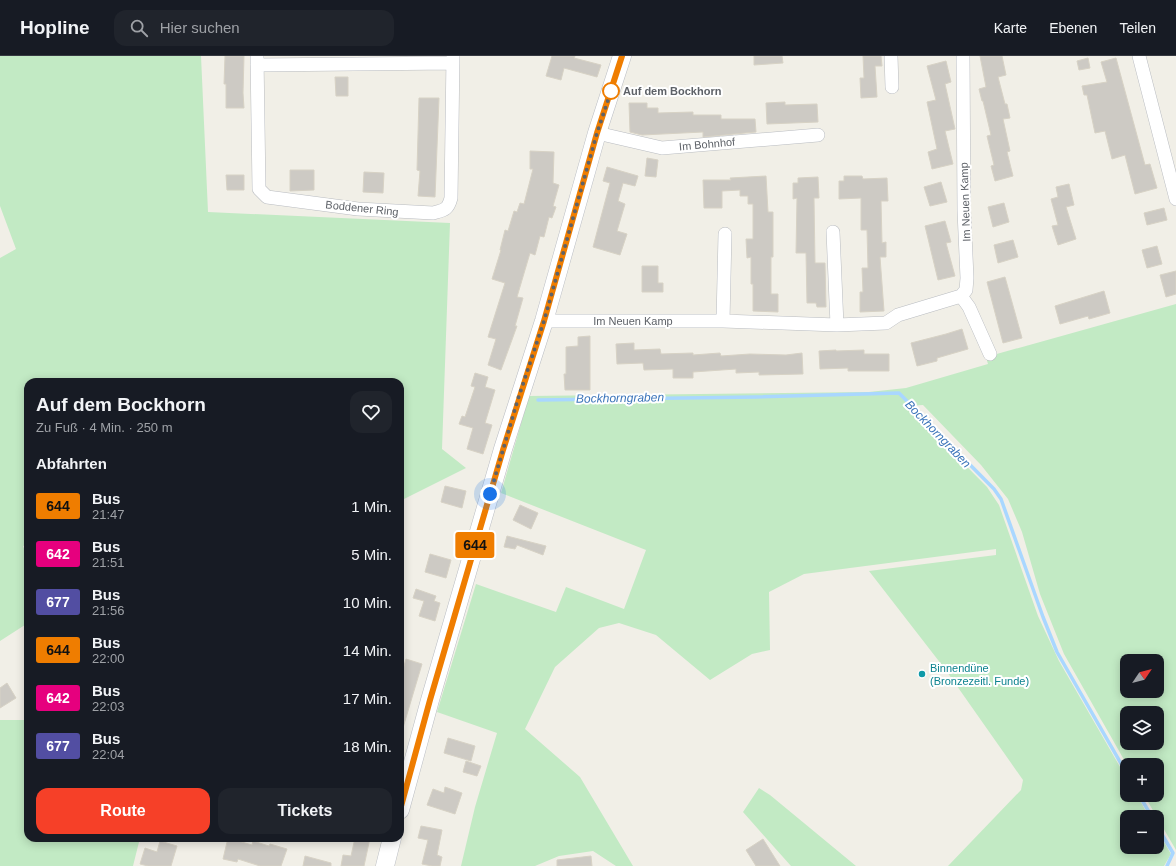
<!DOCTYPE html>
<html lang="de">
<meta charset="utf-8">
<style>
:root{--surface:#171b24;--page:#20242c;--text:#f1f3f6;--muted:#9ea1a6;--line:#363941;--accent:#f64028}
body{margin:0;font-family:Helvetica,sans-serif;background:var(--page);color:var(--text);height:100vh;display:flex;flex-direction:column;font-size:15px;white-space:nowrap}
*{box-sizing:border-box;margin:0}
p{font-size:13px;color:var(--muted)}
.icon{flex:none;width:22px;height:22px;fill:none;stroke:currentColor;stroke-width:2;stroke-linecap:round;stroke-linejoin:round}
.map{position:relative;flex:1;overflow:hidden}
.panel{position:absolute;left:24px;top:322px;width:380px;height:464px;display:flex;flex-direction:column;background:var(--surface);border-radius:12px;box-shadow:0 2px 10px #0003}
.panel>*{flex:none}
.badge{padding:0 8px;border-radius:3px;font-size:14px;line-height:26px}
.needle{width:26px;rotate:55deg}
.controls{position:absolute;left:1120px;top:598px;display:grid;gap:8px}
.controls a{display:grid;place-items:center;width:44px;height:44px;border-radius:8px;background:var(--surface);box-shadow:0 2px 10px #0003;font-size:20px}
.you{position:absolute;width:20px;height:20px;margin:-10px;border:3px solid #fff;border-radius:50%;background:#1a73e8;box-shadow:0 0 0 6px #1a73e833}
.map>.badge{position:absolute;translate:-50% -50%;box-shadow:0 0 0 2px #fff}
h2{padding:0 12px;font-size:15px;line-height:36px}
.round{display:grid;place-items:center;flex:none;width:42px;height:42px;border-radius:12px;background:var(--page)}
.summary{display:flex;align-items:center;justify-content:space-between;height:68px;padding:0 12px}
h1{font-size:19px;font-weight:800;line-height:30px}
.cta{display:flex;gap:8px;margin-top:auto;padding:8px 12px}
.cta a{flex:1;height:46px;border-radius:12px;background:var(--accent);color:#fff;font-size:16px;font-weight:800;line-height:46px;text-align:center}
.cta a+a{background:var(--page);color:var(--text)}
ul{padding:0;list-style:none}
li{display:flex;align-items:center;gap:12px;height:48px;padding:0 12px}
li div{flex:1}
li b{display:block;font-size:15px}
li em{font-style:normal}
li .badge{min-width:44px;font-weight:700;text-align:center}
header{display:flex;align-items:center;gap:24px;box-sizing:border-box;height:56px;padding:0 20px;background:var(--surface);border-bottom:1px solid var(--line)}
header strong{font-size:19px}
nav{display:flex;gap:22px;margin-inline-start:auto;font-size:14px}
.search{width:280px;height:36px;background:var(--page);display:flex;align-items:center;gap:10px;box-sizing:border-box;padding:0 14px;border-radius:12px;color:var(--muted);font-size:15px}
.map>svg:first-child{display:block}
.green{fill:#c2eac4;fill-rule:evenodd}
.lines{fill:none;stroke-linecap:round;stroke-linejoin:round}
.stream{stroke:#a9d7ff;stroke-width:3.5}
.building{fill:#cdcac4;stroke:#d7d2c5}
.street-casing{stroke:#b9bcc1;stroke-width:14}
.secondary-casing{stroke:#babdc3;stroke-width:19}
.street{stroke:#fff;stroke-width:13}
.secondary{stroke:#fff;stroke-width:18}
.line-casing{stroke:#fff;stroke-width:9}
.line{stroke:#ef7d00;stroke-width:6}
.walk{stroke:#5e6268;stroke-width:4;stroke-dasharray:0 7.2}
.stop-dot{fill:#fff;stroke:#ef7d00;stroke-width:2}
.culture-dot{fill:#0f9aa8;stroke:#fff;stroke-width:1.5}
.labels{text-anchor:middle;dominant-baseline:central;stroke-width:4;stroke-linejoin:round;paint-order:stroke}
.stop-label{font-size:11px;font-weight:bold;fill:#5e6268;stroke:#fff;text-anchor:start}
.street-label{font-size:11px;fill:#5e6268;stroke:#fff}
.culture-label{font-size:11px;fill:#0d838f;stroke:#fff;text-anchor:start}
.water-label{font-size:12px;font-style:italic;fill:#3c75ba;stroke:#fff}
</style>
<header>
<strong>Hopline</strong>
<div class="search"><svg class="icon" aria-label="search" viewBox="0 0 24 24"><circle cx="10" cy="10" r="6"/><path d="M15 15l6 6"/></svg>Hier suchen</div>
<nav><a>Karte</a><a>Ebenen</a><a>Teilen</a></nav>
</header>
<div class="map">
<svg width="1176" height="810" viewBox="0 0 1176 810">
<rect width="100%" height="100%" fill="#f1efe7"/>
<path class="green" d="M0,0H201L208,156L450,167L442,393L466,412L400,445V326H28V488L23,490L28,503L24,521L28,533V567L0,585V202L16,193L0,150Z
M1176,248V794L1144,739H1157V709H1127L1064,598L1040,538L1022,476L1008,443L981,409L923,349L907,350L987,431L999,449L1038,560L1059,605L1127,723V739H1137L1149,761H1127V791H1157V774L1171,798L1164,810H948L1021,734L1023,724L945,613L869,515L996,499V493L804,518L769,536L770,594L752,598L710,624L656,579L619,567L599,572L555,611L525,673L580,721L633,810H616L593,795L559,800L535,810H461L475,751L497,677L437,656L476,528L556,556L566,531L624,553L646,494L501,437L529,340L869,336L906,332L988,308L986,301ZM1127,605H1157V635H1127ZM1127,657H1157V687H1127Z
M28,662V782H140L133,810H0V664H25Z
M759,732L770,739L856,810H791L743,756Z"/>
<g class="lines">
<path class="stream" d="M538,344L756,341L899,337L994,433L1001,443L1043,561L1057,596L1127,718
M1139,739L1152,761
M1157,770L1173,797L1167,810"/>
</g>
<path class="building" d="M225,0H244L243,37L244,52H226V28H224Z
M552,0H575L574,2L601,9L597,21L564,12L561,24L546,20Z
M754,0H782L783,7L754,9Z
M863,0H881L882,10H875L877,41L861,42L860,22H864Z
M980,0H1002L1006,19L998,21L1005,48H1007L1010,62L1003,63L1010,95L1007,96L1013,120L995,125L991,110L994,109L987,80L991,79L983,45H982L979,33L986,31Z
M1088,2L1090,12L1079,14L1077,5Z
M1116,2L1145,109L1150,108L1157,132L1135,138L1125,99L1112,103L1105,75L1095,77L1087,39H1084L1082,30L1107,26L1101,6Z
M946,5L951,26L945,28L955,73L945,75L953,108L932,113L928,96L937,93L927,46L936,44L927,10Z
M335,21H348V40H336Z
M419,42H439L435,141L418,140L420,115L417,114Z
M785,46V49L817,48L818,66L767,68L766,47Z
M629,47H647V52H658V57L693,56V59H721V63H755L756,76L703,81V76L642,79L630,76Z
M530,95L554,96L553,127L559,129L553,150L556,151L552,162L549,161L544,181L540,180L535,199L530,197L517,241L523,242L515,270H517L501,314L488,309L496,283L488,281L505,227L492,223L501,194H500L505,174L508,175L514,155L517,156L520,147L524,148L533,113H530Z
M647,102L658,104L656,121L645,120Z
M607,111L638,120L635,130L623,127L618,145L625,148L617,175L627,178L620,199L593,191L610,127L603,125Z
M290,114H314V134L290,135Z
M364,116L384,117L383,137L363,136Z
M226,119H244V134H227Z
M766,120L768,156H773V201H771V238H778V256L753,255V228H751V201L747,202L746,183H753V148H748V140H740V134L722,135V152H704L703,124H731L730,122Z
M844,120H862L863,123L887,122L888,145H881L882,187L886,186V201H880L884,255L860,256V236H863L862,212H868L867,174H861V142L839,143V125H844Z
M818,121L819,142H814L815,207H825L826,251H817L816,247H807L806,197H796L797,142L793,143V127H798V122Z
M941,126L947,146L930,150L924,131Z
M1069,128L1074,149L1066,151L1076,183L1058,189L1052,170L1058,169L1051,143L1058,141L1056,131Z
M1004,147L1009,166L993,171L988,151Z
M1164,152L1167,164L1147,169L1144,157Z
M945,165L951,186L946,187L955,220L938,224L925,170Z
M1013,184L1018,201L998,207L994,189Z
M1157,190L1162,208L1147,212L1142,194Z
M642,210H658V227H663V236H642Z
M1176,215V238L1166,241L1160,219Z
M1005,221L1022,282L1003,287L987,226Z
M1104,235L1110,257L1089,263L1088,260L1060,268L1055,250Z
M962,273L968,293L937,302V305L917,310L911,287L946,278Z
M590,280V334H565L564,318H566V291L578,290V281Z
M634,287V294L660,293L661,298L693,297V299L720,297L721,300L750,298L786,299L802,297L803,318L759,319V316L736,317V313L693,316V322H673V313L644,314L643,307L617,308L616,288Z
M836,294V295L864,294V298H889V315H848V312L820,313L819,295Z
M475,317L488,321L485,331L495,334L485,367L492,369L483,398L467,393L473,372L459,368L462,360L465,361L475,331L471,330Z
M445,430L466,435L462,452L441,446Z
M520,449L538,457L531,473L513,464Z
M507,480L546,490L543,499L517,489L515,493L504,491Z
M430,498L451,504L446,522L425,516Z
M416,533L436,540L434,545L440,547L435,565L419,560L424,545L413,542Z
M406,603L422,608L402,675H400V624Z
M7,627L16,642L0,652V632Z
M448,682L475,690L471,705L444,697Z
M466,705L481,710L477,720L463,716Z
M445,731L462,737L455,758L427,749L433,733L444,737Z
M421,770L442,774L437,799L442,801L440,810H432L422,808L428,784L418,782Z
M228,782L252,789L253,785L269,790L270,788L287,793L281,810H260L238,803L237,806L223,803Z
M355,782H370L364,810H341L343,799L351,800Z
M763,783L780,810H756L746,794Z
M160,785L177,790L171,810H148L140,808L145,792L157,796Z
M305,800L331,807V810H303Z
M591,800L592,810H557V804Z"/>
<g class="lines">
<g class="street-casing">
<path id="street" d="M257,0L259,133L267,141L358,153L433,157C444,154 448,154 451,142L453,0
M891,0L892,31
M963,0L964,155L967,222L966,234L961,240L969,251L990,298
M1139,0L1176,143
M257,9L453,7
M597,77L662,92L818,79
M833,176L837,269
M544,265H723L837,269L886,267L898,259L961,240
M723,265L725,178"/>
</g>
<g class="secondary-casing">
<path id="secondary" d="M400,754L430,644L503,393L544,265L597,77L622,0
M385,810L392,782"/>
</g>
<use href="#street" class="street"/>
<use href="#secondary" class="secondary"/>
</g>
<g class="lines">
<g class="line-casing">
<path id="line" d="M400,754L430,644L503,394L544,265L597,77L622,0"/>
</g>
<use href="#line" class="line"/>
<path class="walk" d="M490,438L518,343L544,265L597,77L611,35"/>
</g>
<circle class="stop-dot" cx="611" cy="35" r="8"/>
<circle class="culture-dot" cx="922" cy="618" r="4"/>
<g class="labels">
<g class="stop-label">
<text x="623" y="35">Auf dem Bockhorn</text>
</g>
<g class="street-label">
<text transform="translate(707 88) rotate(-5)">Im Bohnhof</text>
<text transform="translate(965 146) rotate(-92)">Im Neuen Kamp</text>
<text transform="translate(362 152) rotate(6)">Boddener Ring</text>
<text x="633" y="265">Im Neuen Kamp</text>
</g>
<g class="culture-label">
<text x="930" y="612">Binnendüne<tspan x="930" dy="13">(Bronzezeitl. Funde)</tspan></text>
</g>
<g class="water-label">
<text transform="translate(620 342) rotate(-1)">Bockhorngraben</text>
<text transform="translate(938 378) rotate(46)">Bockhorngraben</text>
</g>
</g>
</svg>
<div class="controls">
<a><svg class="needle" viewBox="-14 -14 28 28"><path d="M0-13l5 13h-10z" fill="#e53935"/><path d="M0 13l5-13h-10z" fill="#9ea1a6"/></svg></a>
<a><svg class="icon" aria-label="layers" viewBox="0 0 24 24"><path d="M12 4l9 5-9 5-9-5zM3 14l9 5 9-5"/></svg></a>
<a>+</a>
<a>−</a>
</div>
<div class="you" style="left:490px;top:438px"></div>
<b class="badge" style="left:475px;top:489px;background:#ef7d00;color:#111">644</b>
<section class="panel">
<div class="summary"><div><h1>Auf dem Bockhorn</h1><p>Zu Fuß · 4 Min. · 250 m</p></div><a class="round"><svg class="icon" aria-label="heart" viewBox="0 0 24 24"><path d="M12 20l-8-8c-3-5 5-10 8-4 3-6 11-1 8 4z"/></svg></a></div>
<h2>Abfahrten</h2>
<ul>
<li><span class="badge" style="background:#ef7d00;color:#111">644</span><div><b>Bus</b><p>21:47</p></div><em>1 Min.</em></li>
<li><span class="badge" style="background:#e6007e;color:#fff">642</span><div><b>Bus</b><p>21:51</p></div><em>5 Min.</em></li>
<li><span class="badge" style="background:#524ea2;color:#fff">677</span><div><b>Bus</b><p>21:56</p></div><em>10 Min.</em></li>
<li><span class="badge" style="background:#ef7d00;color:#111">644</span><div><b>Bus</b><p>22:00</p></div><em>14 Min.</em></li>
<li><span class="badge" style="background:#e6007e;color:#fff">642</span><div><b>Bus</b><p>22:03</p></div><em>17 Min.</em></li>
<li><span class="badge" style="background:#524ea2;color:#fff">677</span><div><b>Bus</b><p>22:04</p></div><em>18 Min.</em></li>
</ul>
<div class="cta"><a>Route</a><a>Tickets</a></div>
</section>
</div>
